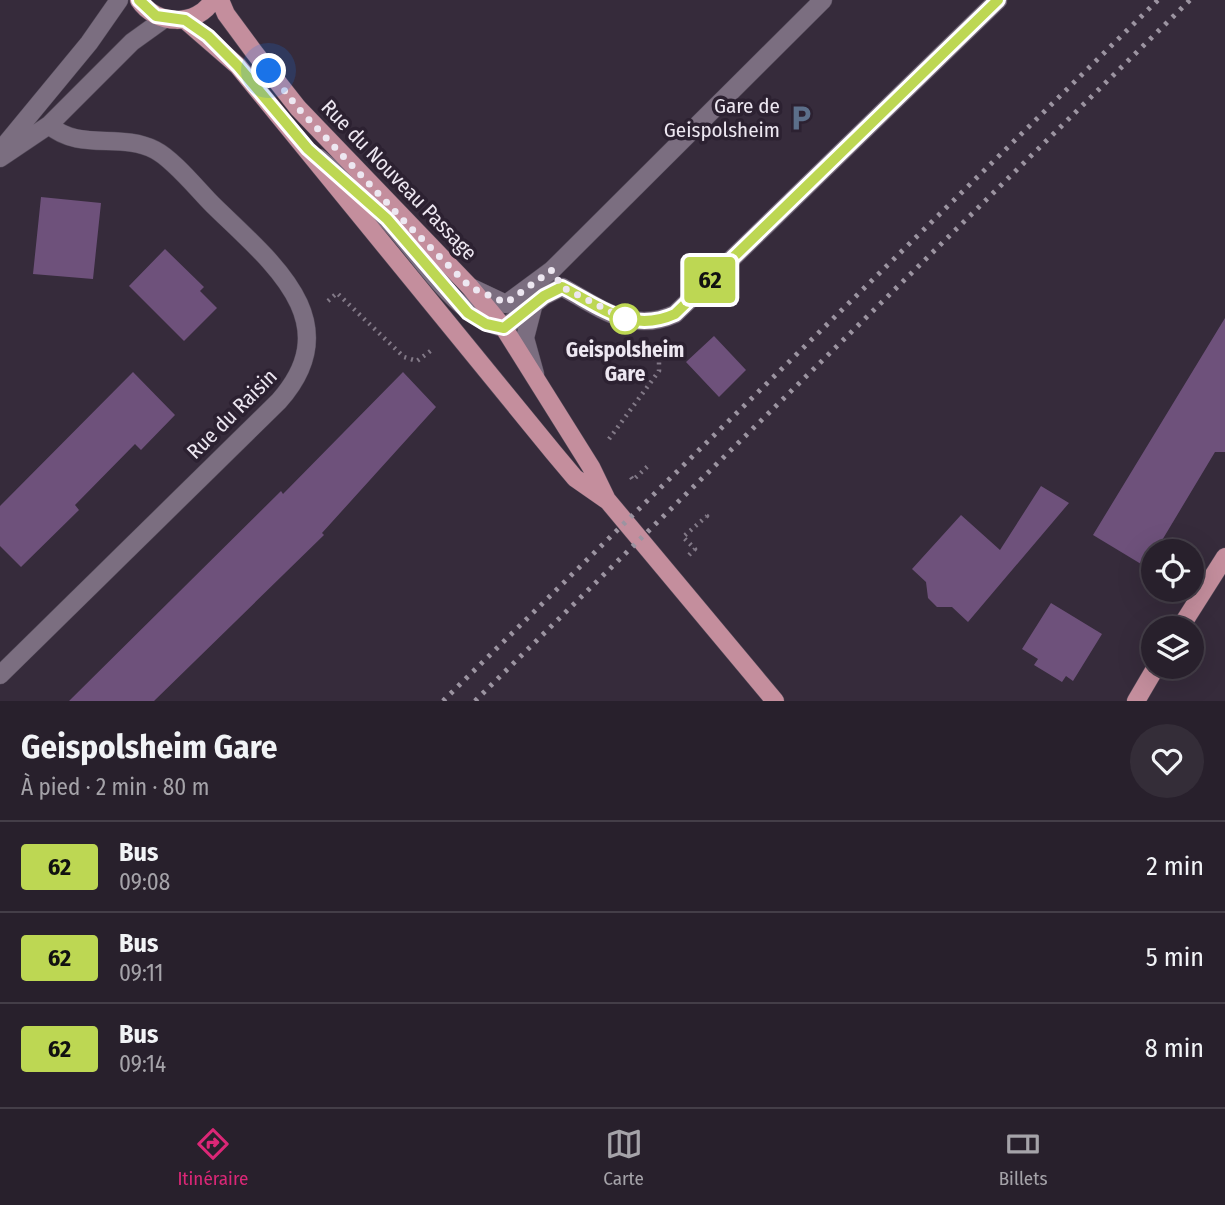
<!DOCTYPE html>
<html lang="fr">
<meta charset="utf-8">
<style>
:root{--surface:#28202c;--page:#342d38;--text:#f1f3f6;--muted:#a5a3a9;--line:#443e48;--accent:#db2777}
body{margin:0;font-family:"Fira Sans Condensed",sans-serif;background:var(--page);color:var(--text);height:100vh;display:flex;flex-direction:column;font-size:26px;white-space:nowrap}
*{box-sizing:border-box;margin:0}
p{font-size:23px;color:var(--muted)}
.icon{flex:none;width:38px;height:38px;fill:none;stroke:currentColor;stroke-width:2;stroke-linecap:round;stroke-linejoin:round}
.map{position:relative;height:701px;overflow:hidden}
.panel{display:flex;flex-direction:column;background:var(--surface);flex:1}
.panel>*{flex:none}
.badge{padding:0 14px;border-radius:5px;font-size:24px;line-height:46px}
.tools{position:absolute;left:1141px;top:539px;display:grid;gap:14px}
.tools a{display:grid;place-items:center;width:63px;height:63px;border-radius:50%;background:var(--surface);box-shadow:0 7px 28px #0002,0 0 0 2px var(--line);font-size:35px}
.you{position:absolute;width:35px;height:35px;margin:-18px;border:5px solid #fff;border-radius:50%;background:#1a73e8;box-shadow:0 0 0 10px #1a73e833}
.map>.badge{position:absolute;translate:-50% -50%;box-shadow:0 0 0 4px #fff}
.round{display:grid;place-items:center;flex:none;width:74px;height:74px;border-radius:37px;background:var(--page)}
.headline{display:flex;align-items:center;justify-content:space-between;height:119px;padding:0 21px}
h1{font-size:33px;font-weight:700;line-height:52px}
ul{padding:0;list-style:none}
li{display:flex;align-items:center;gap:21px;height:91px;padding:0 21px;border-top:2px solid var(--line)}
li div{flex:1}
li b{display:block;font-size:26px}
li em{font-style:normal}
li .badge{min-width:77px;font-weight:700;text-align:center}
.tab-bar{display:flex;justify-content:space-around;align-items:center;height:98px;border-top:2px solid var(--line);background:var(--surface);font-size:19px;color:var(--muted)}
.tab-bar a{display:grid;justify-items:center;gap:4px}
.tab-bar .on{color:var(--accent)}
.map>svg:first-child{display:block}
.building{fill:#6e517b}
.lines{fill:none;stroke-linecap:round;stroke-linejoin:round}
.minor-casing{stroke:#534a58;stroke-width:19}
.major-casing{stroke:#534a58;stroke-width:19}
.path{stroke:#827987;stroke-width:4.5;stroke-dasharray:2 5;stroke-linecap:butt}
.minor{stroke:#7b6e80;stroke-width:18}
.major{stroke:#c48e9d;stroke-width:18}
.rail{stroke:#9c94a1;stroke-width:5;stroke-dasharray:3.5 7;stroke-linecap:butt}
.line-casing{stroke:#fff;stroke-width:16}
.line{stroke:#bdd753;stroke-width:10}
.walk{stroke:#ede7f1;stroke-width:7;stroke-dasharray:0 12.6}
.stop-dot{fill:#fff;stroke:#bdd753;stroke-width:3.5}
.labels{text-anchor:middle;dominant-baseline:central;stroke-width:7;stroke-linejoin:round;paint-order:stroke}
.poi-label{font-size:21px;fill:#ede7f1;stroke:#2c2131;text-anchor:end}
.street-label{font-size:21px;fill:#ede7f1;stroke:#2c2131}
.stop-label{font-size:21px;font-weight:bold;fill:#ede7f1;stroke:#2c2131}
</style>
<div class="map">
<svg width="1225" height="701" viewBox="0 0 1225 701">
<rect width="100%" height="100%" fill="#362b3b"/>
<path class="building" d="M41,197L101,203L93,279L33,274Z
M165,249L204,287L200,291L217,308L184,341L129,286Z
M1225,318V452H1215L1146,567L1093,535Z
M714,336L746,370L719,397L686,362Z
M133,372L175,415L141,450L135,444L75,505L79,510L21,567L0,546V506Z
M403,372L436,407L322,533L324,535L154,701H69L281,491L283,494Z
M1041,486L1069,503L968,622L952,607H937L928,598L926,582L912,569L961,515L1000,550Z
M1051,603L1102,634L1073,681L1066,676L1062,682L1034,665L1038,659L1022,649Z"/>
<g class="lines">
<g class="minor-casing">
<path id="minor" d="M0,151L89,43L119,0
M0,158L49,125L132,42L164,19
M319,158C342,177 366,198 387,220C423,257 452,315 504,328L544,296L562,287C600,308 631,334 675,314L998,0
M470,287L506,304L552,270L823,0
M533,307L525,338L535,374
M0,675L279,401C350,321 270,261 213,205C198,190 173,159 155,150C120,132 80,152 49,125"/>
</g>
<g class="major-casing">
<path id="major" d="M139,0C156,26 197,27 213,0
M220,0L226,14L254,52L298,108L470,287L504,328L591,467L606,498
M185,20L238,66L554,453L575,478L608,501L775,701
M1180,628L1225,557
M1136,701L1156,667"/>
</g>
<path class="path" d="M328,301L337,293L404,357L417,361L433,349
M609,439L659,371V349
M631,477L633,480L648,466
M689,555L695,549L683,537L707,516L703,513"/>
<use href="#minor" class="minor"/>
<use href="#major" class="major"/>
<path class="rail" d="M443,701L1158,0
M475,701L1190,0"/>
</g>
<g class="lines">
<g class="line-casing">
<path id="line" d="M139,0L156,16L185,20L208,36L238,66L308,149L387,219L468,313L486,324L504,328L544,296L562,287C601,307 631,334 675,314L998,0"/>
</g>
<use href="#line" class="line"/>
<path class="walk" d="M269,71L298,108L404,221L470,287L506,303L552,270L562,287L631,322L625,319"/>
</g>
<defs>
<g id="parking-bare" transform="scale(2.1)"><path d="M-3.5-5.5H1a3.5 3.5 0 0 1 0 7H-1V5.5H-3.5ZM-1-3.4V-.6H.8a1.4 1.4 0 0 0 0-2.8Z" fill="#5c6f8a" stroke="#2c2131" stroke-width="2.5" paint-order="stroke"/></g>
</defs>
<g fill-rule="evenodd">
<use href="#parking-bare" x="801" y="118"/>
</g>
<circle class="stop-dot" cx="625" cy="319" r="14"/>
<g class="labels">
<g class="poi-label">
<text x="780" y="106">Gare de<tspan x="780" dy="24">Geispolsheim</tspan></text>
</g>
<g class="street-label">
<text transform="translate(399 180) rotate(46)">Rue du Nouveau Passage</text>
<text transform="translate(232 414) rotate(-45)">Rue du Raisin</text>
</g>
<g class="stop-label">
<text x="625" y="350">Geispolsheim<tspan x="625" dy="24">Gare</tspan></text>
</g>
</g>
</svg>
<div class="tools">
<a><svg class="icon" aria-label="locate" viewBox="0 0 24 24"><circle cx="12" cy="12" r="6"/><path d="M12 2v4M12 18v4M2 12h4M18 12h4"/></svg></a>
<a><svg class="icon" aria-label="layers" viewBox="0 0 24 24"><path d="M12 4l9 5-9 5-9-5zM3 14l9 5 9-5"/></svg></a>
</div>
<div class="you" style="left:269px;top:71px"></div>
<b class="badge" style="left:710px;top:280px;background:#bdd753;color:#111">62</b>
</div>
<section class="panel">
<div class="headline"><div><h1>Geispolsheim Gare</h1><p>À pied · 2 min · 80 m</p></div><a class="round"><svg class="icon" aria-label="heart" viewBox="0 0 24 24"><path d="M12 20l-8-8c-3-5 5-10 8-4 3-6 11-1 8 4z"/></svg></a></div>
<ul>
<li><span class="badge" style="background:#bdd753;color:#111">62</span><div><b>Bus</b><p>09:08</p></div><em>2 min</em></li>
<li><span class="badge" style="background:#bdd753;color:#111">62</span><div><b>Bus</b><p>09:11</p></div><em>5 min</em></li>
<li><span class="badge" style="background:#bdd753;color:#111">62</span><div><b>Bus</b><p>09:14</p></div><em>8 min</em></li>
</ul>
</section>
<nav class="tab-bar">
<a class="on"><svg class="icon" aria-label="directions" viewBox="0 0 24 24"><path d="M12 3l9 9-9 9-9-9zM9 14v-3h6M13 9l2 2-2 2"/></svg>Itinéraire</a>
<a><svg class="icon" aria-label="map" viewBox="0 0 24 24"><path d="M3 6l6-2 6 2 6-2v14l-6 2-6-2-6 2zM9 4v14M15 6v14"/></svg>Carte</a>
<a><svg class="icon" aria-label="tickets" viewBox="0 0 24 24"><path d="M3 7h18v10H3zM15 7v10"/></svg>Billets</a>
</nav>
